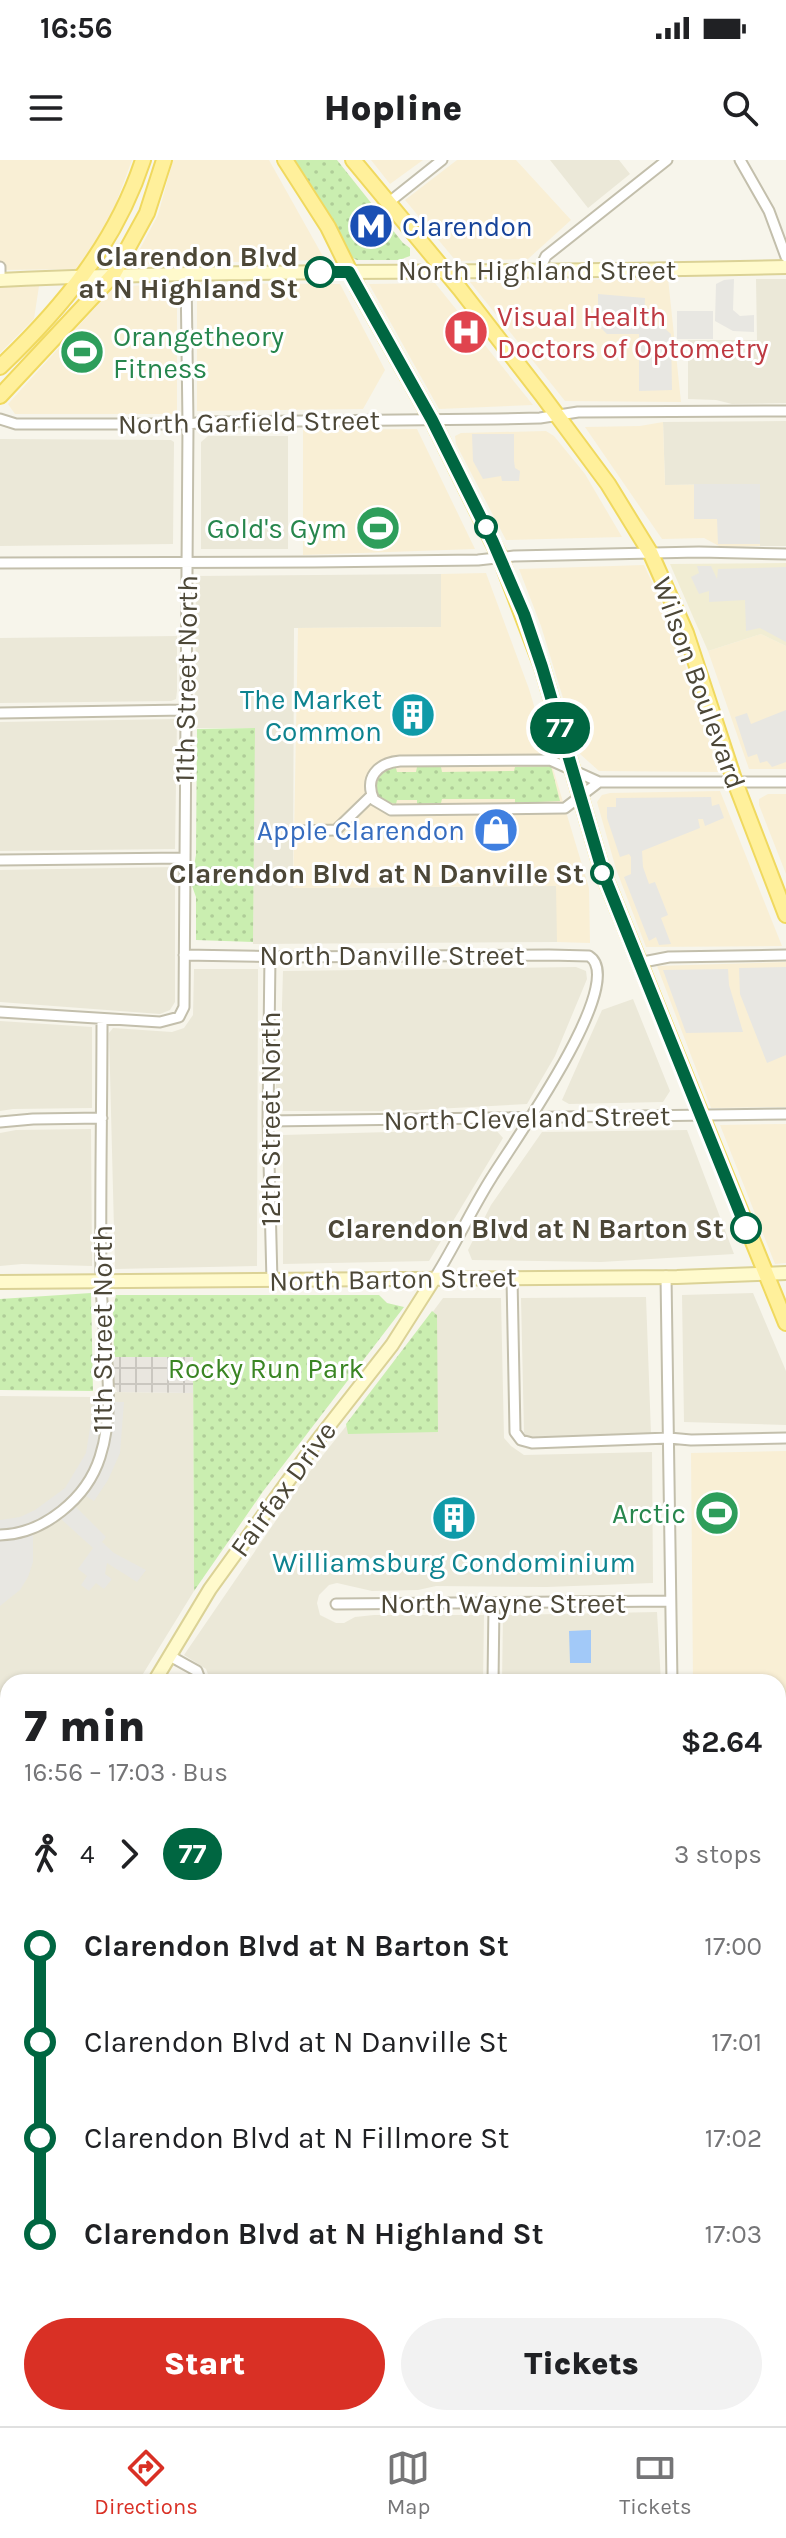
<!DOCTYPE html>
<meta charset="utf-8">
<style>
:root{--surface:#fff;--page:#f2f2f2;--text:#202124;--muted:#757577;--line:#e0e0e0;--accent:#d93025}
body{margin:0;font-family:Karla,sans-serif;background:var(--page);color:var(--text);height:100vh;display:flex;flex-direction:column;font-size:30px;white-space:nowrap}
*{box-sizing:border-box;margin:0}
p{font-size:26px;color:var(--muted)}
.icon{flex:none;width:44px;height:44px;fill:none;stroke:currentColor;stroke-width:2;stroke-linecap:round;stroke-linejoin:round}
.map{position:relative;flex:1;overflow:hidden}
.sheet{position:absolute;left:0px;top:1514px;width:786px;height:752px;display:flex;flex-direction:column;background:var(--surface);border-radius:24px 24px 0 0;box-shadow:0 2px 6px #0004}
.sheet>*{flex:none}
.badge{padding:0 16px;border-radius:26px;font-size:28px;line-height:52px}
.map>.badge{position:absolute;translate:-50% -50%;box-shadow:0 0 0 4px #fff}
.legs{display:flex;align-items:center;gap:12px;height:88px;padding:0 24px;font-size:26px}
.legs p{margin-inline-start:auto}
.summary{display:flex;align-items:center;justify-content:space-between;height:136px;padding:0 24px}
h1{font-size:44px;font-weight:800;line-height:60px}
.button{display:flex;gap:16px;margin-top:auto;padding:16px 24px}
.button a{flex:1;height:92px;border-radius:48px;background:var(--accent);color:#fff;font-size:32px;font-weight:800;line-height:92px;text-align:center}
.button a+a{background:var(--page);color:var(--text)}
ul{padding:0 24px;list-style:none}
li{display:flex;align-items:center;gap:28px;height:96px;font-size:30px}
li i{display:grid;place-items:center;width:12px;height:100%;margin:0 10px;background:currentColor}
li i::after{content:'';width:20px;height:20px;margin:-10px;border:6px solid;border-radius:50%;background:var(--surface)}
li p{margin-inline-start:auto}
li:first-child i{background:linear-gradient(#0000 50%,currentColor 0)}
li:last-child i{background:linear-gradient(currentColor 50%,#0000 0)}
.status{display:flex;justify-content:space-between;align-items:center;height:56px;padding:0 40px;background:var(--surface);direction:ltr}
.status svg{height:22px;fill:currentColor}
header{display:flex;justify-content:space-between;align-items:center;height:104px;padding:0 24px;background:var(--surface);font-size:36px;font-weight:800}
.menu{display:flex;justify-content:space-around;align-items:center;height:112px;border-top:2px solid var(--line);background:var(--surface);font-size:22px;color:var(--muted)}
.menu a{display:grid;justify-items:center;gap:4px}
.menu .on{color:var(--accent)}
.map>svg:first-child{display:block}
.residential{fill:#ebe8d8}
.commercial{fill:#f9efd5}
.industrial{fill:url(#industrial-grid)}
.education{fill:#f1edd3}
.forest{fill:url(#forest-crowns)}
.park{fill:url(#park-dots)}
.parking{fill:#e8e7e2}
.water{fill:#a2c9f8}
.lines{fill:none;stroke-linecap:round;stroke-linejoin:round}
.street-casing{stroke:#c3bfac;stroke-width:13}
.secondary-casing{stroke:#dbd296;stroke-width:16}
.primary-casing{stroke:#f0d95f;stroke-width:18}
.highway-casing{stroke:#edc12e;stroke-width:20}
.street{stroke:#fff;stroke-width:9}
.secondary{stroke:#fffacc;stroke-width:12}
.primary{stroke:#fff09b;stroke-width:14}
.highway{stroke:#ffe36d;stroke-width:16}
.line-1-casing{stroke:#fff;stroke-width:18}
.line-1{stroke:#006641;stroke-width:12}
.stop-1-dot{fill:#fff;stroke:#006641;stroke-width:4}
.labels{text-anchor:middle;dominant-baseline:central;stroke-width:6;stroke-linejoin:round;paint-order:stroke}
.transit-label{font-size:28px;fill:#164399;stroke:#fff;text-anchor:start}
.stop-label{font-size:28px;font-weight:bold;fill:#4c4737;stroke:#fff;text-anchor:end}
.street-label{font-size:28px;fill:#4c4737;stroke:#fff}
.health-label{font-size:28px;fill:#be3a42;stroke:#fff;text-anchor:start}
.leisure-label{font-size:28px;fill:#27864d;stroke:#fff;text-anchor:end}
.culture-label{font-size:28px;fill:#0d838f;stroke:#fff;text-anchor:end}
.shop-label{font-size:28px;fill:#366cbe;stroke:#fff;text-anchor:end}
.park-label{font-size:28px;fill:#3a8523;stroke:#fff}
</style>
<div class="status"><b>16:56</b><svg viewBox="0 0 49 12"><path d="M0 12V9h3v3zM5 12V6h3v6zM10 12V3h3v9zM15 12V0h3v12zM26 1h20v11H26zM47 4h2v5h-2z"/></svg></div>
<header><svg class="icon" aria-label="menu" viewBox="0 0 24 24"><path d="M4 6h16M4 12h16M4 18h16"/></svg>Hopline<svg class="icon" aria-label="search" viewBox="0 0 24 24"><circle cx="10" cy="10" r="6"/><path d="M15 15l6 6"/></svg></header>
<div class="map">
<svg width="786" height="2266" viewBox="0 0 786 2266">
<defs>
<pattern id="industrial-grid" width="8" height="8" patternUnits="userSpaceOnUse" patternTransform="scale(2)"><rect width="8" height="8" fill="#e9e6df"/><path d="M0 4h8M4 0v8" fill="none" stroke="#cac7c0"/></pattern>
<pattern id="forest-crowns" width="20" height="18" patternUnits="userSpaceOnUse" patternTransform="scale(2)"><rect width="20" height="18" fill="#caeeb0"/><path d="M2 6a3 3 0 1 1 6 0M12 15a3 3 0 1 1 6 0" fill="none" stroke="#afcd98"/></pattern>
<pattern id="park-dots" width="8" height="8" patternUnits="userSpaceOnUse" patternTransform="scale(2)"><rect width="8" height="8" fill="#caeeb0"/><path d="M2 2h.1M6 6h.1" fill="none" stroke="#afcd98" stroke-width="1.8" stroke-linecap="round"/></pattern>
</defs>
<rect width="100%" height="100%" fill="#f7f5eb"/>
<path class="residential" d="M550,0H619L630,14L588,48Z
M756,119H786V243L732,244L716,240L688,239V180H757Z
M786,261V386H760V324L665,325L663,262Z
M208,276H288V389H201V282Z
M0,279L171,280L174,282L173,384L0,386Z
M441,414L442,467L294,468L293,728L557,726V782L253,784L254,568H195L196,416Z
M177,476V531L176,539L171,541L0,543V478Z
M177,559L175,689L0,691V562Z
M175,707V842L170,850L160,854L0,842V710Z
M576,807L586,811L587,819L555,896L527,944L398,951H281L276,943V893L281,880L283,811Z
M194,809H258L257,1106L115,1109L109,873L113,868L172,872L184,868L193,855Z
M633,839L670,931L663,942L569,944L562,940L602,850Z
M0,861L92,867V948L13,949L0,951Z
M91,969L92,1106L22,1104L0,1106V973L16,970Z
M495,969L503,978L429,1101L283,1104V975Z
M687,970L734,1094L601,1102L472,1100L468,1090L491,1045L542,972Z
M753,1133L786,1211V1265L684,1262L682,1135Z
M646,1137L651,1274L530,1277L524,1273L521,1138Z
M443,1138H501L504,1278L511,1286L524,1295L652,1292L653,1423L547,1427L436,1426L418,1430L372,1431L337,1423L329,1425L319,1435L317,1443L320,1455L336,1463H344L355,1457L374,1455H484L483,1522H211L206,1509L184,1495L307,1315L375,1230Z
M113,1232L193,1233L194,1431L138,1522H8V1596L0,1589V1236L91,1237Z
M657,1452L661,1522H502L503,1455Z
M778,2155H786V2266H560L558,2258H778Z
M307,2258H526L529,2266H312Z"/>
<path class="commercial" d="M0,0H132L112,54L78,109L0,110Z
M173,0H269L325,100L132,104L158,55Z
M371,0H423L390,24Z
M457,0H516L571,60L528,99L456,101L405,40Z
M668,118L681,242L565,241L470,122Z
M177,123V254H15L8,244L114,127Z
M197,123L340,124L385,210L363,249L197,251Z
M435,123L533,245L439,249L369,124Z
M39,126L34,159L0,193V127Z
M663,262L665,325L760,324V386L721,387L704,378L662,379L585,267L640,266Z
M417,269L475,389L303,395V270Z
M546,271L554,276L585,314L622,377L506,380L456,284L455,276L461,273Z
M644,405L674,470L719,612L599,611L580,594L541,466L519,409Z
M486,413L529,529L589,728L590,783L557,782L556,726L293,728L298,468L441,467V414Z
M761,474L786,486V609H749L708,491Z
M720,631L782,786L646,787L616,709L597,642L602,635L610,633Z
M768,634H786V714L759,645V639Z
M786,802V947L711,948L657,806Z
M786,964V1103L775,1104L720,965Z
M786,1291V1591H778V1522H693L691,1293Z"/>
<path class="industrial" d="M114,1197H193V1233L117,1232L114,1224Z"/>
<path class="education" d="M786,403V486L761,474L708,491L670,404Z"/>
<path class="forest" d="M59,2258H189L192,2266H63Z"/>
<path class="park" d="M292,0H337L403,83L410,88V96L399,100H357L351,97L334,61L327,56Z
M255,568L253,782L196,780V737L191,723L196,695L197,569Z
M551,606L560,641L515,643V639H442L441,643L417,644V640H397L396,644L384,641L377,634C376,618 379,609 396,608L397,612H416L417,607H441L442,612L514,611L515,607Z
M91,1133L93,1231L0,1230V1139Z
M116,1135H379L387,1143L404,1147L264,1330L194,1431L193,1197H114L113,1149Z
M432,1151L437,1155L438,1272L348,1274L346,1264Z
M778,2002H786V2120H778Z
M778,2160H786V2266H737V2258H778Z
M606,2258H693L694,2266H606Z"/>
<path class="parking" d="M734,119L733,150L740,156L754,155V172L733,171L715,161L716,124L724,120Z
M598,134L645,138L644,165L662,166L671,174L672,230L639,231V174H607L598,165Z
M677,151H713V179H677Z
M514,274V301L515,308L520,311L519,321H502L501,316L483,319L473,301L472,274Z
M694,324H760V384H718L717,359H694Z
M697,406H711L717,419L718,409L786,407V482L760,468L746,471L745,440L709,442V431L699,434L691,417L699,413Z
M786,550V602L772,607L767,601L760,603L757,594L748,597L735,557L747,553L751,564Z
M711,637L712,646L719,644L724,658L705,666L703,659H698L700,668L642,691L643,707L649,724L655,722L668,755L661,758L671,784L659,785L656,777L649,781L624,717L631,714V697L629,694L620,697L607,658V647H616V638Z
M786,807V895L767,903L740,834L739,808Z
M728,809L729,825L743,872L686,873L663,810Z
M94,1242H124L120,1293L108,1320L94,1341L86,1336L76,1347L106,1377L102,1382L114,1393L146,1410L137,1422L107,1403L105,1414L112,1419L104,1429L96,1423L89,1431L81,1425L87,1416L78,1409L93,1388L61,1359L33,1374V1402L28,1417L20,1430L0,1446V1360L20,1357L35,1350L65,1328L86,1293Z
M786,1691V1820H778V1693Z"/>
<path class="water" d="M591,1470V1503H570L569,1471Z"/>
<g class="lines">
<g class="street-casing">
<path id="street" d="M740,0L769,51L786,97
M388,43L442,0
M0,107V120
M539,111L546,96L667,0
M0,259L16,264H188L205,262L496,259L540,258L578,252L786,251
M0,403L314,402L478,400L514,396L699,392L786,394
M0,553L185,550
M599,622L565,648L391,650L374,640C364,618 377,603 400,601L550,600L599,622H786
M293,671L336,670L371,636
M0,700L184,698
M184,795L293,797L549,795L589,796C630,821 510,987 492,1017C471,1050 455,1086 434,1119
M270,796L268,961L272,1121
M638,803L669,797L786,795
M0,852L160,862L179,857L184,847L188,264L186,113
M268,961L786,954
M0,962L33,959L102,958
M666,1116L672,1522
M512,1118L515,1272L521,1280L532,1283L669,1278L691,1280L786,1278
M0,1375C44,1374 87,1338 100,1297C118,1242 102,1178 101,1121C100,1034 102,946 102,859
M336,1444L669,1441
M170,1496L197,1511L201,1522
M493,1522L494,1443
M778,1607L786,1608
M778,1986H786
M778,2140H786
M0,2238L8,2243
M24,2258L29,2266
M295,2258L300,2266
M540,2258L542,2266"/>
</g>
<g class="secondary-casing">
<path id="secondary" d="M0,120C262,108 524,114 786,107
M0,1122L677,1117L786,1113
M154,1522L210,1429L317,1281L392,1185L434,1119
M0,1671L8,1677
M0,1747L8,1754
M778,1842H786"/>
</g>
<g class="primary-casing">
<path id="primary" d="M285,0L328,67L359,130L432,260L500,397L542,507L603,713L786,1163
M353,0L460,129L542,235L608,324L651,394L686,473L735,622L786,755
M0,207C62,148 116,83 143,0
M0,236L113,115L147,53L164,0"/>
</g>
<g class="highway-casing">
<path id="highway" d="M0,1695L8,1702
M0,1778L8,1787
M215,2258L220,2266
M251,2258L255,2266"/>
</g>
<use href="#street" class="street"/>
<use href="#secondary" class="secondary"/>
<use href="#primary" class="primary"/>
<use href="#highway" class="highway"/>
</g>
<g class="lines">
<g class="line-1-casing">
<path id="line-1" d="M320,112H349L432,260L493,382L524,454L542,507L603,713L746,1068"/>
</g>
<use href="#line-1" class="line-1"/>
</g>
<defs>
<g id="metro-disc" transform="scale(2.3)"><circle r="9.5" fill="#1a4fb4" stroke="#fff"/><path d="M-5.5 5V-5H-3L0 0L3-5H5.5V5H3V-.5L0 4L-3-.5V5Z" fill="#fff"/></g>
<g id="hospital-disc" transform="scale(2.3)"><circle r="9.5" fill="#e0444e" stroke="#fff"/><path d="M-5-5h3v3.5h4V-5h3V5h-3V1.5h-4V5h-3Z" fill="#fff"/></g>
<g id="stadium-disc" transform="scale(2.3)"><circle r="9.5" fill="#2e9e5b" stroke="#fff"/><path d="M0-5a6.5 5 0 1 0 0 10a6.5 5 0 1 0 0-10ZM-3.5-1.8h7v3.6h-7Z" fill="#fff"/></g>
<g id="building-disc" transform="scale(2.3)"><circle r="9.5" fill="#0f9aa8" stroke="#fff"/><path d="M-4-6H4V6H1V3H-1V6H-4ZM-2.5-4.3h1.7v1.8h-1.7ZM.8-4.3h1.7v1.8H.8ZM-2.5-1h1.7V.8h-1.7ZM.8-1h1.7V.8H.8Z" fill="#fff"/></g>
<g id="shop-disc" transform="scale(2.3)"><circle r="9.5" fill="#3f7fe0" stroke="#fff"/><path d="M-5-2.5h2.3a2.7 3.5 0 0 1 5.4 0H5L5.5 6h-11ZM-1.5-2.5h3a1.5 2.3 0 0 0-3 0Z" fill="#fff"/></g>
</defs>
<g fill-rule="evenodd">
<use href="#metro-disc" x="371" y="66"/>
<use href="#hospital-disc" x="466" y="172"/>
<use href="#stadium-disc" x="82" y="192"/>
<use href="#stadium-disc" x="378" y="368"/>
<use href="#building-disc" x="413" y="555"/>
<use href="#shop-disc" x="496" y="670"/>
<use href="#stadium-disc" x="717" y="1353"/>
<use href="#building-disc" x="454" y="1358"/>
</g>
<g class="stop-1-dot">
<circle cx="320" cy="112" r="14"/>
<circle cx="486" cy="367" r="10"/>
<circle cx="602" cy="713" r="10"/>
<circle cx="746" cy="1068" r="14"/>
</g>
<g class="labels">
<g class="transit-label">
<text x="402" y="66">Clarendon</text>
</g>
<g class="stop-label">
<text x="298" y="96">Clarendon Blvd<tspan x="298" dy="32">at N Highland St</tspan></text>
<text x="584" y="713">Clarendon Blvd at N Danville St</text>
<text x="724" y="1068">Clarendon Blvd at N Barton St</text>
</g>
<g class="street-label">
<text x="537" y="110">North Highland Street</text>
<text transform="translate(249 262) rotate(-1)">North Garfield Street</text>
<text transform="translate(186 519) rotate(-89)">11th Street North</text>
<text transform="translate(699 523) rotate(70)">Wilson Boulevard</text>
<text x="392" y="795">North Danville Street</text>
<text transform="translate(527 958) rotate(-1)">North Cleveland Street</text>
<text transform="translate(270 959) rotate(-90)">12th Street North</text>
<text transform="translate(393 1119) rotate(-1)">North Barton Street</text>
<text transform="translate(102 1169) rotate(-90)">11th Street North</text>
<text transform="translate(283 1329) rotate(-54)">Fairfax Drive</text>
<text x="503" y="1443">North Wayne Street</text>
</g>
<g class="health-label">
<text x="497" y="156">Visual Health<tspan x="497" dy="32">Doctors of Optometry</tspan></text>
</g>
<g class="leisure-label">
<text x="113" y="176" text-anchor="start">Orangetheory<tspan x="113" dy="32">Fitness</tspan></text>
<text x="347" y="368">Gold's Gym</text>
<text x="686" y="1353">Arctic</text>
</g>
<g class="culture-label">
<text x="382" y="539">The Market<tspan x="382" dy="32">Common</tspan></text>
<text x="454" y="1402" text-anchor="middle">Williamsburg Condominium</text>
</g>
<g class="shop-label">
<text x="465" y="670">Apple Clarendon</text>
</g>
<g class="park-label">
<text x="266" y="1208">Rocky Run Park</text>
</g>
</g>
</svg>
<b class="badge" style="left:560px;top:568px;background:#006641;color:#fff">77</b>
<section class="sheet">
<div class="summary"><div><h1>7 min</h1><p>16:56 – 17:03 · Bus</p></div><b>$2.64</b></div>
<div class="legs"><svg class="icon" aria-label="walk" viewBox="0 0 24 24"><circle cx="13" cy="4" r="2"/><path d="M13 8l-2 6 4 7M11 14l-3 7M7 12l3-4h3l4 4"/></svg>4<svg class="icon" aria-label="forward" viewBox="0 0 24 24"><path d="M9 5l7 7-7 7"/></svg><b class="badge" style="background:#006641;color:#fff">77</b><p>3 stops</p></div>
<ul>
<li><i style="color:#006641"></i><b>Clarendon Blvd at N Barton St</b><p>17:00</p></li>
<li><i style="color:#006641"></i><span>Clarendon Blvd at N Danville St</span><p>17:01</p></li>
<li><i style="color:#006641"></i><span>Clarendon Blvd at N Fillmore St</span><p>17:02</p></li>
<li><i style="color:#006641"></i><b>Clarendon Blvd at N Highland St</b><p>17:03</p></li>
</ul>
<div class="button"><a>Start</a><a>Tickets</a></div>
</section>
</div>
<nav class="menu">
<a class="on"><svg class="icon" aria-label="directions" viewBox="0 0 24 24"><path d="M12 3l9 9-9 9-9-9zM9 14v-3h6M13 9l2 2-2 2"/></svg>Directions</a>
<a><svg class="icon" aria-label="map" viewBox="0 0 24 24"><path d="M3 6l6-2 6 2 6-2v14l-6 2-6-2-6 2zM9 4v14M15 6v14"/></svg>Map</a>
<a><svg class="icon" aria-label="tickets" viewBox="0 0 24 24"><path d="M3 7h18v10H3zM15 7v10"/></svg>Tickets</a>
</nav>
